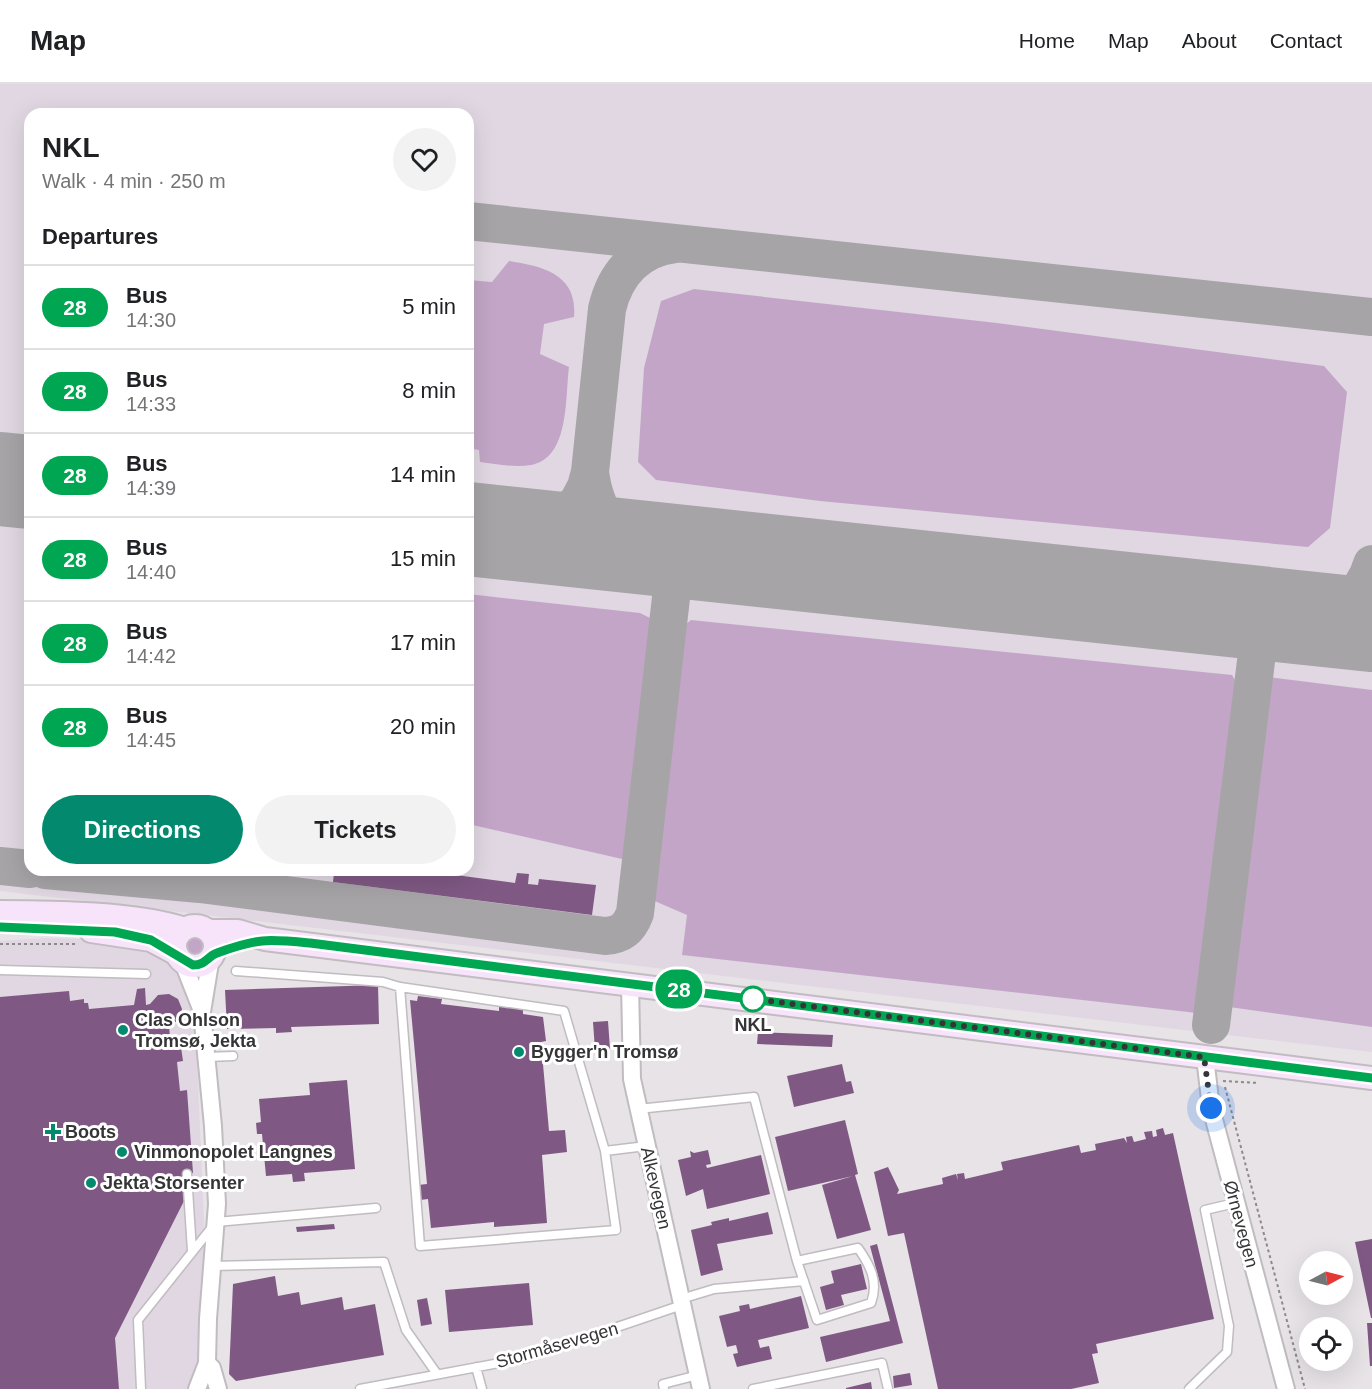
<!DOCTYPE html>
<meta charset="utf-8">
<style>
:root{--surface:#fff;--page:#f2f2f2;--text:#202124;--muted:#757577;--line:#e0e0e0;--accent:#03896e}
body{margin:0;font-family:Arial,sans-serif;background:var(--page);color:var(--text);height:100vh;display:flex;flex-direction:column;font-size:22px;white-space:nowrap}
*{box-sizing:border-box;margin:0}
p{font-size:20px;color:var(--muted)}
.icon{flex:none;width:33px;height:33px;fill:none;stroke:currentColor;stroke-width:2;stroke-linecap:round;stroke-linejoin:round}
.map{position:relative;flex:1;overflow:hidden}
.side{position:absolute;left:24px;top:24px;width:450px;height:768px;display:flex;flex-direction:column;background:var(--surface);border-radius:18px;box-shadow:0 6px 24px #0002}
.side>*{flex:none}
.badge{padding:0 12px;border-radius:20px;font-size:21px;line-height:39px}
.needle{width:39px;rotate:83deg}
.fabs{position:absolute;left:1299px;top:1167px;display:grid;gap:12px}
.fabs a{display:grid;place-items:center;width:54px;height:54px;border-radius:50%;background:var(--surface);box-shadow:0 6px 24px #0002;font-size:30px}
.you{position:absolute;width:30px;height:30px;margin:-15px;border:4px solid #fff;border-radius:50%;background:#1a73e8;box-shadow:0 0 0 9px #1a73e833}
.map>.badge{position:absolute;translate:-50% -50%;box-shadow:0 0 0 3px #fff}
h2{padding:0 18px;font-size:22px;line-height:54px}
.round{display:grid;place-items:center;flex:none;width:63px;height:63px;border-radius:32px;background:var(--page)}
.head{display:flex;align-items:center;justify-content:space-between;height:102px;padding:0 18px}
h1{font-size:28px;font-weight:800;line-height:45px}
.cta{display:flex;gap:12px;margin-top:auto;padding:12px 18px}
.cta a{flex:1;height:69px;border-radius:36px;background:var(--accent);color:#fff;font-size:24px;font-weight:800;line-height:69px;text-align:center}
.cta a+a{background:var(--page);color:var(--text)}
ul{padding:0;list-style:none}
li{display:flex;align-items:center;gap:18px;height:84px;padding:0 18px;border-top:2px solid var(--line)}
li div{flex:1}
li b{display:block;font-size:22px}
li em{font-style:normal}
li .badge{min-width:66px;font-weight:700;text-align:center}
header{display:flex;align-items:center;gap:36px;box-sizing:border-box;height:84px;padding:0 30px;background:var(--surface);border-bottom:2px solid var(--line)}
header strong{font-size:28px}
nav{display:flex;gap:33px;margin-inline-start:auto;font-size:21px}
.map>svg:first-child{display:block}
.built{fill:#e0d7e2;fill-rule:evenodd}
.green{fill:#c3a6c7}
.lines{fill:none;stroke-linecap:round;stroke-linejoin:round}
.taxiway{stroke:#a7a4a8;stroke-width:38}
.runway{stroke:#a7a4a8;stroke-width:94}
.building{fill:#7f5984}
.lane-casing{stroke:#c0bcc0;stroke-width:11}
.street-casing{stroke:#c0bcc0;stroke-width:20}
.secondary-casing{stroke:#c0bcc0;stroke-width:26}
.path{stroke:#8c898c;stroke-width:2;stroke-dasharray:3 3;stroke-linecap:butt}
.lane{stroke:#fff;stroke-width:8}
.street{stroke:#fff;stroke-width:16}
.secondary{stroke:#f7e3fa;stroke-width:22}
.line-casing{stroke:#fff;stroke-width:14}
.line{stroke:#00a651;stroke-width:9}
.walk{stroke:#353436;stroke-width:6;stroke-dasharray:0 10.8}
.stop-dot{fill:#fff;stroke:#00a651;stroke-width:3}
.poi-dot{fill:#03896e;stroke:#fff;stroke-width:2}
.labels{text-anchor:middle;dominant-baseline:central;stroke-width:6;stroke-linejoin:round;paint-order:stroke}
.poi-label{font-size:18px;font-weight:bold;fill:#353436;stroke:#fff;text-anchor:start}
.stop-label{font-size:18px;font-weight:bold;fill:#353436;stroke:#fff}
.street-label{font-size:18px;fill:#353436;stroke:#fff}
</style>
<header>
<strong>Map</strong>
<nav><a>Home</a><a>Map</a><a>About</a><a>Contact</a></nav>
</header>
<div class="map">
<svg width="1372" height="1305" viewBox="0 0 1372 1305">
<rect width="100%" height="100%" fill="#e7e3e7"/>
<path class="built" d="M0,0H1372V968L0,807ZM30,30H468V786H30Z
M45,854L120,856L159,867L179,888L195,926L205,1163L200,1305H0V857Z"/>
<path class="green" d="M509,177C542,182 578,190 574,233L544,240L540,270L569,283C565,313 570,374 531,381C515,384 496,380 480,378L479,366L468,364V196L492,198Z
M694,205L997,239L1324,282L1347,308L1330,444L1308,463L820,417L656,396L638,378L644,284L661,217Z
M468,510L640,529L652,535L657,549L631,777L468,740Z
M691,536L1232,591L1241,606L1197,929L682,871L687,831L650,815L680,545Z
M1268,593L1372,606V943L1229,923Z
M186 863a10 10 0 1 1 20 0a10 10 0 1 1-20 0Z"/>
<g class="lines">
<path class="taxiway" d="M468,137L1372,233
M590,388C596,432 611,447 652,464
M516,450L537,447L556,439L578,418L586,403L590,388L607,225C615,190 638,164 675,160
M1239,527L1250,536L1259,553
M1299,533C1333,527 1362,516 1372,480
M0,782L30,785
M45,786L200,800L605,852C621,851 629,845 635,829L672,505C681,483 693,475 716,471
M1211,941L1259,553L1266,543L1289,533"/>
<path class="runway" d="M0,395L30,398
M468,445L1372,541"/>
</g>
<path class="building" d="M339,786H418L515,799L517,789L529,790L528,800L538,801L539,795L596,801L592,831L333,798L334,789Z
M378,901L379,940L291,943L292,948L276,949V944L227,945L225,906Z
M145,904L146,921L150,920L158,911L169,910L178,915L182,925L180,935L169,942L171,964L181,963L183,977L177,978L180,1007L187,1006L193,1089L182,1090L184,1117L115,1254L119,1305H0V913L69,907L70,917L84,915V919H88L89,925L134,921L137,905Z
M418,912L442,915L441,920L499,927V922L523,925V930L543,933L546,957L541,958L549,1047L565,1046L567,1068L542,1071L547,1139L494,1143V1138L431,1144L428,1115L420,1116L418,1101L427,1100L410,916L417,917Z
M608,937L610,965L595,966L593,938Z
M758,948L833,951L832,963L757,960Z
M842,980L846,998L851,997L854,1009L794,1023L787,992Z
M347,996L355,1085L304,1089L305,1097L293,1098L292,1090L266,1092L262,1050H257L256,1039L261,1038L259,1015L310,1011L309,999Z
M845,1036L858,1090L855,1091L871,1146L837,1155L822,1101L853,1092L788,1107L775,1053Z
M1163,1044L1165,1051L1173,1049L1214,1235L1096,1260L1098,1269L1092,1270L1099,1299L1071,1305H938L904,1149L888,1152L874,1088L888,1083L899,1106L897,1110L943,1100L942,1094L956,1090L958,1096L957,1090L964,1089L965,1095L1003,1086L1001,1078L1079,1061L1081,1069L1096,1066L1095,1060L1124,1054L1127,1059L1126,1053L1132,1052L1134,1058L1146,1055L1144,1048L1152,1047L1153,1053L1157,1052L1156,1046Z
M708,1066L711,1080L706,1081L707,1084L761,1071L770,1110L707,1125L703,1105L686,1112L678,1076L691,1073L690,1067L694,1069Z
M768,1128L773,1150L717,1160L723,1186L701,1192L691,1146L712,1141L711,1138L729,1134V1137Z
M334,1140L335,1145L297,1148L296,1143Z
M1372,1155V1234H1371L1355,1158Z
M877,1160L903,1259L826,1278L820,1253L890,1237L870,1162Z
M861,1180L867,1205L841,1211L844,1221L826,1226L820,1203L834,1199L831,1187Z
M275,1192L278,1212L299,1208L301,1221L342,1213L344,1226L375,1220L384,1271L236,1297L229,1290L233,1200Z
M529,1199L533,1241L449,1248L445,1206Z
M801,1212L809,1244L758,1256L760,1264L769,1262L772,1275L737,1283L733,1270L738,1269L736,1261L727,1263L719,1232L740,1227L739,1222L749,1220L750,1225Z
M427,1214L432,1240L421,1242L417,1216Z
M1367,1239H1372V1282H1370Z
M910,1289L912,1301L894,1304L893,1292Z
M871,1298L872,1305H846V1304Z"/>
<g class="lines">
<g class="lane-casing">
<path id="lane" d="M0,886L146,890
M236,887L383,898L400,903L564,927L605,1067L646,1062
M400,903L420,1162L616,1146L605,1067
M207,973L233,972
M638,1025L754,1013L797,1177L817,1236L871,1219C879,1198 870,1181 858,1164L797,1177
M187,1090L192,1167
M216,1138L376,1124
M212,1182L384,1178L406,1246L437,1290
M681,1215L714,1205L804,1197
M476,1283L482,1305
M141,1305L138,1236L213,1142
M360,1305L526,1274L682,1221
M664,1305L663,1300L698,1291
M753,1305L882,1279L888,1305
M1189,1305L1227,1268L1229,1242L1205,1126L1235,1119"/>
</g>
<g class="street-casing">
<path id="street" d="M182,876L202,927
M630,900L632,995L701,1305
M1205,973L1211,1024L1286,1305
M207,1279L212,1284L218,1305
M197,1305L207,1279L208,1235L217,1120L213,1042L202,928L211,873"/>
</g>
<g class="secondary-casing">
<path id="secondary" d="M0,828C53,828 137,829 185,845
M175 862a20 20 0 1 1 40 0a20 20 0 1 1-40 0Z
M91,847L151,856L177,870
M208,847H238L265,855L1372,994"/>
</g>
<path class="path" d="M0,860H78
M1223,997L1259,999
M1225,1003L1305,1305"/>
<use href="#lane" class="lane"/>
<use href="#street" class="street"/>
<use href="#secondary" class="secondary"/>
</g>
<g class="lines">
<g class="line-casing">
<path id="line" d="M0,843L115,848L151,856L193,881C206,881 208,872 217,869C258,854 267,855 310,859L1372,994"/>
</g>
<use href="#line" class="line"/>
<path class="walk" d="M753,915L746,914L1204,973L1211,1024"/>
</g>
<circle class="stop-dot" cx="753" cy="915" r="12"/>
<g class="poi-dot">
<circle cx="123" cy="946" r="6"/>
<circle cx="519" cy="968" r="6"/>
<path d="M50 1039h6v6h6v6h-6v6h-6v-6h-6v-6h6z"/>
<circle cx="122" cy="1068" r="6"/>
<circle cx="91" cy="1099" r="6"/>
</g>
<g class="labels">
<g class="poi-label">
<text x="135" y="936">Clas Ohlson<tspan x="135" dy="21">Tromsø, Jekta</tspan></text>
<text x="531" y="968">Bygger'n Tromsø</text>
<text x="65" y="1048">Boots</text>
<text x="134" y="1068">Vinmonopolet Langnes</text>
<text x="103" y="1099">Jekta Storsenter</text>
</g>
<g class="stop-label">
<text x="753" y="941">NKL</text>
</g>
<g class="street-label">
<text transform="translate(656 1104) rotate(77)">Alkevegen</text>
<text transform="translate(1241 1140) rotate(75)">Ørnevegen</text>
<text transform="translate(557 1261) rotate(-16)">Stormåsevegen</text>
</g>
</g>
</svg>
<div class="fabs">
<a><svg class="needle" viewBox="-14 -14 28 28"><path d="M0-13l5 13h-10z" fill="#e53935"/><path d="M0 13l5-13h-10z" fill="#757577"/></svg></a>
<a><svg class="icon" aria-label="locate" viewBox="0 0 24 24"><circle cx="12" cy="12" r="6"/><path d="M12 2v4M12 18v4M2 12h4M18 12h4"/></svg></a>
</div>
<div class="you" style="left:1211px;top:1024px"></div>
<b class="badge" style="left:679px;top:905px;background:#00a651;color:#fff">28</b>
<section class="side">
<div class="head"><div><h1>NKL</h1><p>Walk · 4 min · 250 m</p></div><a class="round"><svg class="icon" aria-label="heart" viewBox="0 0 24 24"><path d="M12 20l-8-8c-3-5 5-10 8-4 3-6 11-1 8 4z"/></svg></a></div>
<h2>Departures</h2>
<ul>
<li><span class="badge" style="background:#00a651;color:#fff">28</span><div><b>Bus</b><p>14:30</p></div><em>5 min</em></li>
<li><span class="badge" style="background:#00a651;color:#fff">28</span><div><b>Bus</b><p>14:33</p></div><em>8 min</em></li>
<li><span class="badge" style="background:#00a651;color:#fff">28</span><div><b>Bus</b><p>14:39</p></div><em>14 min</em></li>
<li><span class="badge" style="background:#00a651;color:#fff">28</span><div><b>Bus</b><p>14:40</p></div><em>15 min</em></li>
<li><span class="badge" style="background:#00a651;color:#fff">28</span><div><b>Bus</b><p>14:42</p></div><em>17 min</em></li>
<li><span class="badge" style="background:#00a651;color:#fff">28</span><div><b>Bus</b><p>14:45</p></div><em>20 min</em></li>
</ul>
<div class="cta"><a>Directions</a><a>Tickets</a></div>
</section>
</div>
